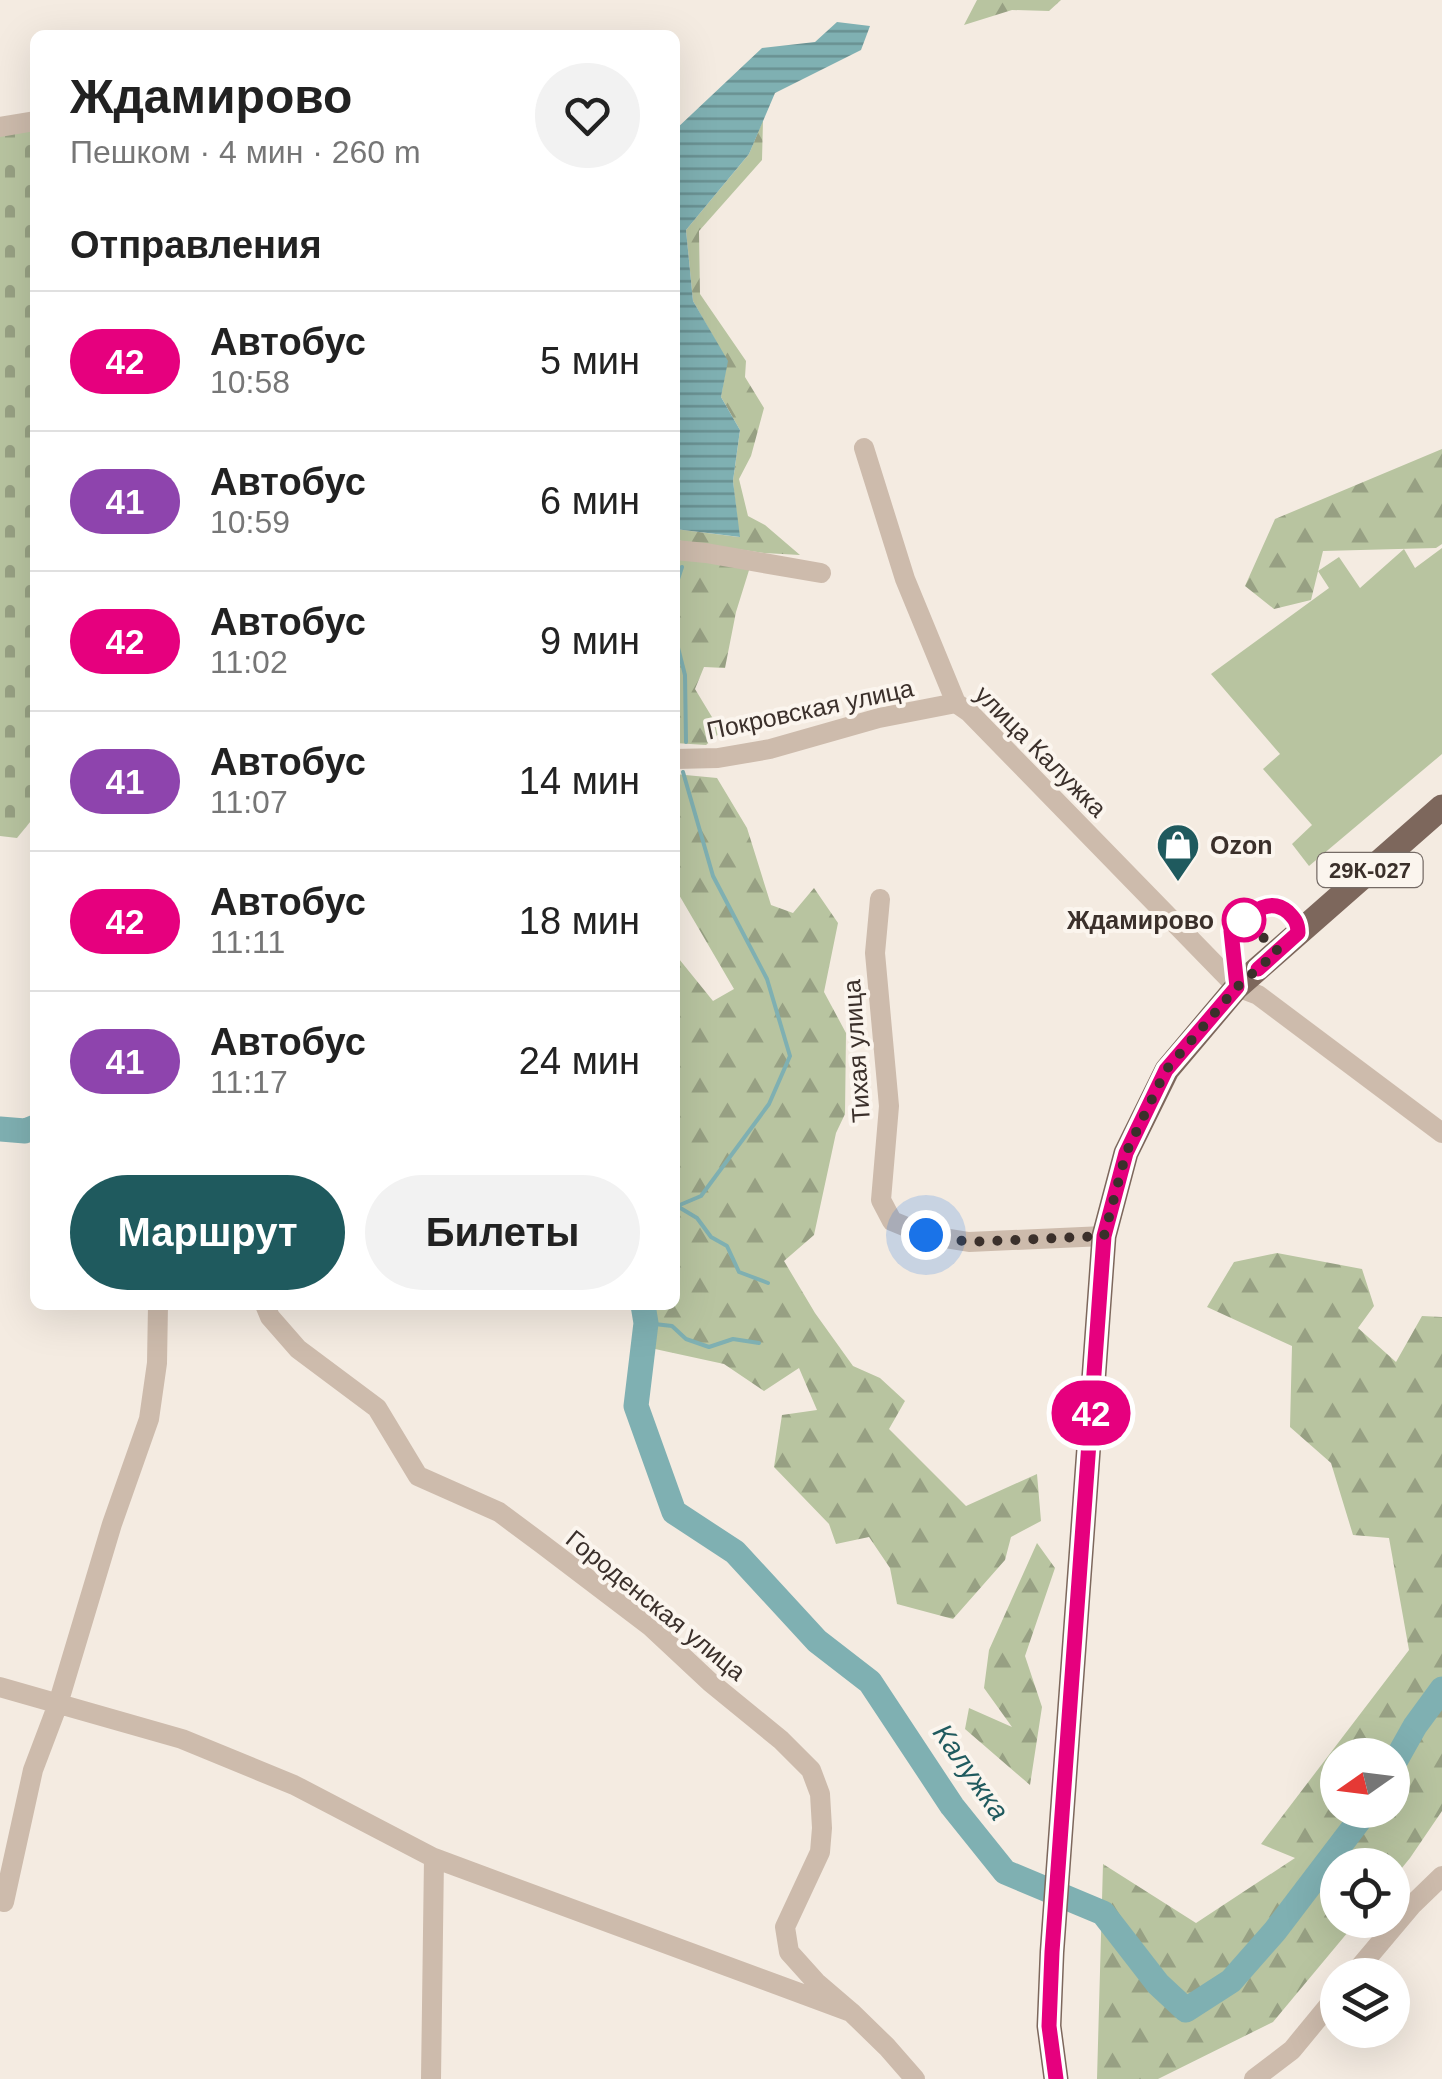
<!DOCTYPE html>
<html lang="ru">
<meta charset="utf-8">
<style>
:root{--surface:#fff;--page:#f2f2f2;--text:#222;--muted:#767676;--line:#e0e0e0;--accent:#1f5a5e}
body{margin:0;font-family:Helvetica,sans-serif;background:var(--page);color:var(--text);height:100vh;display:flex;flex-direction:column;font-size:38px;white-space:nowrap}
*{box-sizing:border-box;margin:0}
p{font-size:32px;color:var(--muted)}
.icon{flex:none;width:55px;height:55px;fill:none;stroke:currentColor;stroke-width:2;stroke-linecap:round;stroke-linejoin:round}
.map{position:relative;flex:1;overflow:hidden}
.panel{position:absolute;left:30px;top:30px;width:650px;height:1280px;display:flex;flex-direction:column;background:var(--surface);border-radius:15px;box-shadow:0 10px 40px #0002}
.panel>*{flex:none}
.badge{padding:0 20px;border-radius:32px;font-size:35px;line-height:65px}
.needle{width:65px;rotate:256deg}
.fabs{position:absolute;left:1320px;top:1738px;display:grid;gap:20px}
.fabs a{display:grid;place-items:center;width:90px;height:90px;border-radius:50%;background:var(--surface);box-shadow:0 10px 40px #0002;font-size:50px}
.you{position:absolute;width:50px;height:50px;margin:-25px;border:8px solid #fff;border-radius:50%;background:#1a73e8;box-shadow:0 0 0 15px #1a73e833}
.map>.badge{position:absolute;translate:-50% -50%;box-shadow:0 0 0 5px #fff}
h2{padding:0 40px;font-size:38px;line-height:90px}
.round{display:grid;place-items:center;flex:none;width:105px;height:105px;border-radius:52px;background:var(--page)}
.summary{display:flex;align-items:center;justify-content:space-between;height:170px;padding:0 40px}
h1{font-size:48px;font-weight:600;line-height:75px}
.primary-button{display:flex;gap:20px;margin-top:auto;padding:20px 40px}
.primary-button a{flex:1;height:115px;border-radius:60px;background:var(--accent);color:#fff;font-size:40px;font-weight:600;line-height:115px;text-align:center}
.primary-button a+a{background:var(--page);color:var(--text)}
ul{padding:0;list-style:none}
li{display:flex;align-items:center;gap:30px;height:140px;padding:0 40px;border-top:2px solid var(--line)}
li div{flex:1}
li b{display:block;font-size:38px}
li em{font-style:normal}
li .badge{min-width:110px;font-weight:700;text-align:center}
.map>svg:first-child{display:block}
.green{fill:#b8c4a0}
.forest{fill:url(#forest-firs);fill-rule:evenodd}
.cemetery{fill:url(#cemetery-stones)}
.water{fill:url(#water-rules)}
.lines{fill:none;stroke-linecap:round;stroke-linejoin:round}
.stream{stroke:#7fb0b2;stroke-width:4}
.river{stroke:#7fb0b2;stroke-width:25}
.minor{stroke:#cdbbac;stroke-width:20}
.major{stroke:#7d675c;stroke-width:25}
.line-casing{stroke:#fff;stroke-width:22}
.line{stroke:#e6007e;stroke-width:15}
.walk{stroke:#3b302b;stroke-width:10;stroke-dasharray:0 18}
.stop-dot{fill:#fff;stroke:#e6007e;stroke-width:5}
.labels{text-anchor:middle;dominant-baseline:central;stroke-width:8;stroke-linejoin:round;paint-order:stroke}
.shield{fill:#fbf5ee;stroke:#756b66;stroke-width:2.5}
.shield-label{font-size:22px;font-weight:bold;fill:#3b302b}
.street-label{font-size:25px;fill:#3b302b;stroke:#fbf5ee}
.poi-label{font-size:25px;font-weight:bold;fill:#3b302b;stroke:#fbf5ee;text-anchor:start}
.stop-label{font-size:25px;font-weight:bold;fill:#3b302b;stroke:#fbf5ee;text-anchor:end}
.water-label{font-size:28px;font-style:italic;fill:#1f5a5e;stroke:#fbf5ee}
</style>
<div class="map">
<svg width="1442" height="2079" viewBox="0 0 1442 2079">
<defs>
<pattern id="forest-firs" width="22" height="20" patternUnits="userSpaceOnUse" patternTransform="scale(2.5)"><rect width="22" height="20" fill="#b8c4a0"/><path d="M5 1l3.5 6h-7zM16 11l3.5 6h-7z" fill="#97a083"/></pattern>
<pattern id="cemetery-stones" width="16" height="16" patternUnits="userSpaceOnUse" patternTransform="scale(2.5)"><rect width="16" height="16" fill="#b8c4a0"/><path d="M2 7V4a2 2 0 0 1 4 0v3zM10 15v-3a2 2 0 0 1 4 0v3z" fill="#97a083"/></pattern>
<pattern id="water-rules" width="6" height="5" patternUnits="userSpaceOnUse" patternTransform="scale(2.5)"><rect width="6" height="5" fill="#7fb0b2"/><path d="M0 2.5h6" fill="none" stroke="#699091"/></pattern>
</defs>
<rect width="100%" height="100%" fill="#f4ebe1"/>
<path class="green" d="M1442,548V754L1309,866L1292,844L1312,825L1263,769L1280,754L1211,674L1329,588L1318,571L1339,557L1360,588L1404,549L1415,568Z"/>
<path class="forest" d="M977,0H1061L1049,11L1012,10L964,25Z
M763,120L762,160L699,231L700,294L746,361L745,377L764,408L751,456L739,479L748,516L765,525L800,555L764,553L675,540V529L739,537L733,481L740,430L721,397L727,361L693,301L686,230L749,154Z
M1442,449V544L1436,548L1323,551L1311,600L1274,609L1245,586L1275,519Z
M675,558L750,567L736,612L725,668L704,667L695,689L721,732L706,745L675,743Z
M675,774L717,778L747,828L771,905L793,913L814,888L838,923L824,992L846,1033L845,1114L836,1133L814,1235L784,1261L815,1313L853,1366L880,1378L905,1401L889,1429L966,1506L1037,1474L1041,1521L1011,1537L1005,1560L953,1619L897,1604L890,1568L869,1537L836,1544L829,1524L774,1467L782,1415L817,1410L799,1368L764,1391L724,1364L655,1349L654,1305H675V954L713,1001L734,989L675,888Z
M1277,1253L1362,1269L1374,1306L1358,1328L1396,1362L1422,1316L1442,1317V1811L1410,1858L1393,1879L1392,1865H1338V1920H1358L1273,2022L1158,2079H1097L1103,1864L1196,1923L1295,1858L1261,1844L1409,1650L1389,1538L1353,1535L1331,1463L1290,1427L1292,1346L1207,1307L1234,1262ZM1338,1755H1392V1810H1338Z
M1037,1543L1055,1568L1025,1656L1042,1707L1030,1785L965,1729L969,1708L1012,1727L984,1688L989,1650Z"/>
<path class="cemetery" d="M35,130V816L17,838L0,836V136Z"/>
<path class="water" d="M837,22L870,26L861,50L775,93L749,154L686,230L693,301L728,361L721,397L740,430L733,481L740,537L675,529V130L762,48L815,42Z"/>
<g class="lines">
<path class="stream" d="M675,588L682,567
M675,636L685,675L686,742
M677,1206L697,1218L711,1237L727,1246L739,1272L768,1283
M675,1207L701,1196L769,1104L790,1056L767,979L713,876L683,772
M646,1323L672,1326L686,1339L709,1347L733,1339L759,1343"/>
<path class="river" d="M0,1129L25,1131L35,1127
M643,1305L646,1323L636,1406L674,1512L735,1552L817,1641L870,1682L952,1806L1005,1872L1103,1913L1158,1984L1186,2010L1231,1981L1275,1931L1367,1810
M1392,1767L1415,1726L1442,1689"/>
<path class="minor" d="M0,127L35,121
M864,448L905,579L956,703L969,712L1237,987L1258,995L1442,1133
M675,550L706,553L821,573
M675,759L718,758L770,749L879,718L956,703
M880,899L875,953L889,1106L881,1200L892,1221L926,1235L969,1242L1104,1236
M265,1305L270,1317L298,1349L377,1408L418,1476L499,1512L542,1544L650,1626L710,1682L781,1740L811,1770L820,1794L822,1828L820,1852L785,1927L789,1952L816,1982L851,2012
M0,1687L182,1739L294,1785L434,1858L851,2012L887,2047L915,2079
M4,1902L33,1770L58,1704L112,1524L149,1419L157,1363L158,1305
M1353,1975L1412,1905L1442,1876
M431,2079L434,1858
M1254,2079L1292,2050L1338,1994"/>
<path class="major" d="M1056,2079L1049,2026L1052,1952L1104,1236L1126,1153L1167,1070L1237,987L1442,807"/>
</g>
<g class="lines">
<g class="line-casing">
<path id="line" d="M1056,2079L1049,2026L1052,1952L1104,1236L1126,1153L1166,1070L1237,987L1231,931C1247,918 1267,894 1288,912C1295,919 1298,923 1298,933L1258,969"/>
</g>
<use href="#line" class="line"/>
<path class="walk" d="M926,1235L969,1242L1104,1236L1126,1153L1166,1070L1237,987L1278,951L1244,920"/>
</g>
<defs>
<g id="shop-pin" transform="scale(2.25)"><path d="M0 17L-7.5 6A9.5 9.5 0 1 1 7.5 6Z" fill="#1f5a5e" stroke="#fbf5ee"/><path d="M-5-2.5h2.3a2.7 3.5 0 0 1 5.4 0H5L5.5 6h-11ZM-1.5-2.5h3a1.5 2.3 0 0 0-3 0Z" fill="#fff"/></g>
</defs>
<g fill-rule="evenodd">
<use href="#shop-pin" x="1178" y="845"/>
</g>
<circle class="stop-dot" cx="1244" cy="920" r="20"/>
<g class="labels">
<rect class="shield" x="1317.5" y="853" width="105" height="34" rx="8"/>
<g class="shield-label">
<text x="1370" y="870">29К-027</text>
</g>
<g class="street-label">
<text transform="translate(810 709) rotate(-12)">Покровская улица</text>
<text transform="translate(1041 751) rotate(45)">улица Калужка</text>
<text transform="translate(856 1051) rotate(-94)">Тихая улица</text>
<text transform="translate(656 1605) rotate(39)">Городенская улица</text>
</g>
<g class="poi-label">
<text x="1210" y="845">Ozon</text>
</g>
<g class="stop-label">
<text x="1214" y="920">Ждамирово</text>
</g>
<g class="water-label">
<text transform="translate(971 1772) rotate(55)">Калужка</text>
</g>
</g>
</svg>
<div class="fabs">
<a><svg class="needle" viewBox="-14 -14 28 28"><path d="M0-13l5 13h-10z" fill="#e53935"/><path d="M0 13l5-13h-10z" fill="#767676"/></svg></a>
<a><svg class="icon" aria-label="locate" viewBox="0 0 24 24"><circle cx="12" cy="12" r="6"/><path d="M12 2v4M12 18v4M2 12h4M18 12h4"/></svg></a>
<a><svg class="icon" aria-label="layers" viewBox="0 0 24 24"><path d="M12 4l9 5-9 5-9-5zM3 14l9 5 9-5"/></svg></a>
</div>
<div class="you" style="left:926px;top:1235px"></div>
<b class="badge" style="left:1091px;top:1413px;background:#e6007e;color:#fff">42</b>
<section class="panel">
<div class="summary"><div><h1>Ждамирово</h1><p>Пешком · 4 мин · 260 m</p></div><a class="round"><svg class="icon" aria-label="heart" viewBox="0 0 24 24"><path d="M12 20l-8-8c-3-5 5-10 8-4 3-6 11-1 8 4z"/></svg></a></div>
<h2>Отправления</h2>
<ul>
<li><span class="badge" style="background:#e6007e;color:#fff">42</span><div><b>Автобус</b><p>10:58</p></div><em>5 мин</em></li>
<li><span class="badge" style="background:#8e44ad;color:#fff">41</span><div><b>Автобус</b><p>10:59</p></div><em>6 мин</em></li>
<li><span class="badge" style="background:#e6007e;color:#fff">42</span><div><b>Автобус</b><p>11:02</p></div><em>9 мин</em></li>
<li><span class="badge" style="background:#8e44ad;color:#fff">41</span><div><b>Автобус</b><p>11:07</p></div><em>14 мин</em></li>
<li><span class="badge" style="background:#e6007e;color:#fff">42</span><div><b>Автобус</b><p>11:11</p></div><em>18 мин</em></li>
<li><span class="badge" style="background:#8e44ad;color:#fff">41</span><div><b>Автобус</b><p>11:17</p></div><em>24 мин</em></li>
</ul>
<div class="primary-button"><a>Маршрут</a><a>Билеты</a></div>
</section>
</div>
